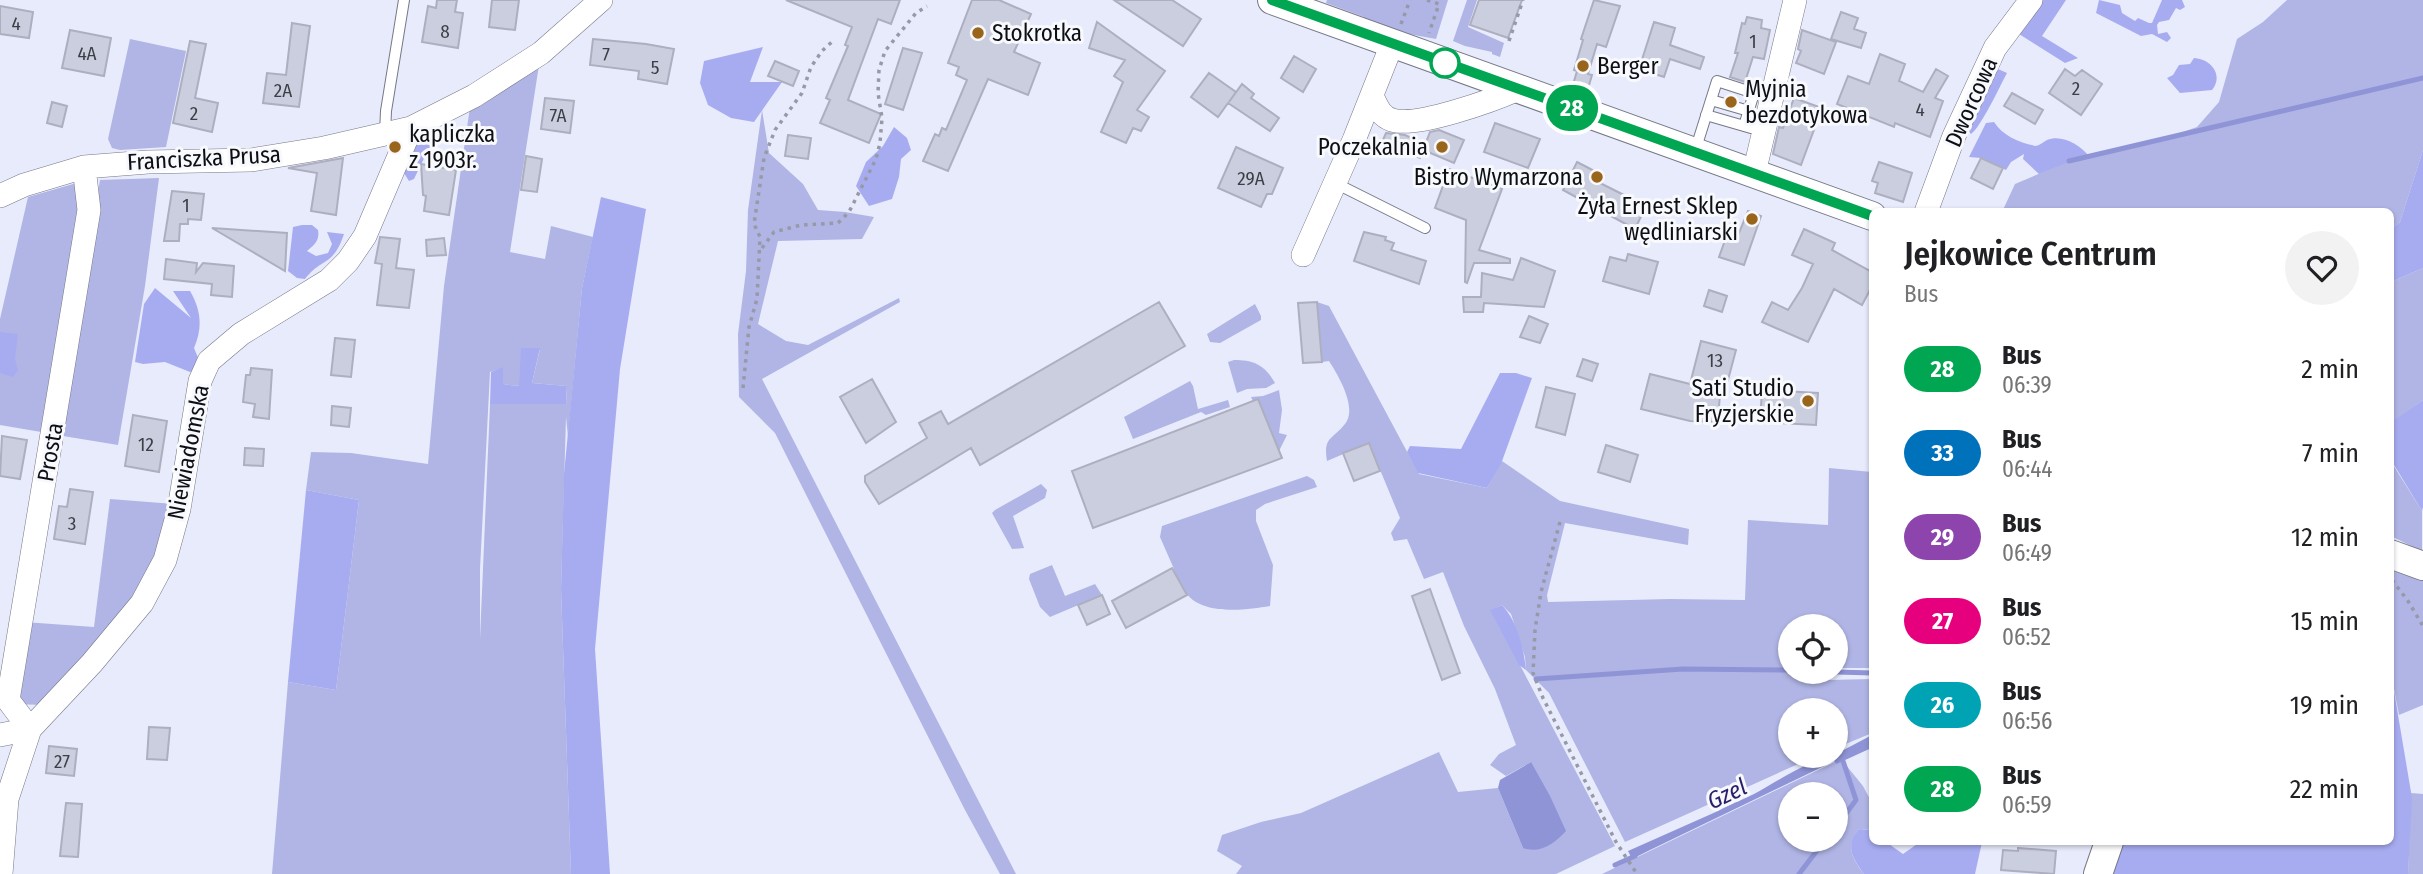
<!DOCTYPE html>
<meta charset="utf-8">
<style>
:root{--surface:#fff;--page:#f2f2f2;--text:#202124;--muted:#757577}
body{margin:0;font-family:"Fira Sans Condensed",sans-serif;background:var(--page);color:var(--text);height:100vh;display:flex;flex-direction:column;font-size:26px;white-space:nowrap}
*{box-sizing:border-box;margin:0}
p{font-size:23px;color:var(--muted)}
.icon{flex:none;width:38px;height:38px;fill:none;stroke:currentColor;stroke-width:2;stroke-linecap:round;stroke-linejoin:round}
.map{position:relative;flex:1;overflow:hidden}
.panel{position:absolute;left:1869px;top:208px;width:525px;height:637px;display:flex;flex-direction:column;background:var(--surface);border-radius:10px;box-shadow:0 2px 5px #0004}
.panel>*{flex:none}
.badge{padding:0 14px;border-radius:23px;font-size:24px;line-height:46px}
.fabs{position:absolute;left:1778px;top:614px;display:grid;gap:14px}
.fabs a{display:grid;place-items:center;width:70px;height:70px;border-radius:50%;background:var(--surface);box-shadow:0 2px 5px #0004;font-size:35px}
.map>.badge{position:absolute;translate:-50% -50%;box-shadow:0 0 0 4px #fff}
.round{display:grid;place-items:center;flex:none;width:74px;height:74px;border-radius:37px;background:var(--page)}
.summary{display:flex;align-items:center;justify-content:space-between;height:119px;padding:0 35px}
h1{font-size:33px;font-weight:600;line-height:52px}
ul{padding:0;list-style:none}
li{display:flex;align-items:center;gap:21px;height:84px;padding:0 35px}
li div{flex:1}
li b{display:block;font-size:26px}
li em{font-style:normal}
li .badge{min-width:77px;font-weight:700;text-align:center}
.map>svg:first-child{display:block}
.green{fill:#b0b5e5;fill-rule:evenodd}
.forest{fill:#a7acf1}
.water{fill:#8f94d7}
.lines{fill:none;stroke-linecap:round;stroke-linejoin:round}
.stream{stroke:#8f94d7;stroke-width:5}
.building{fill:#cbcede;stroke:#adafc0;stroke-width:2}
.service-casing{stroke:#767887;stroke-width:12}
.minor-casing{stroke:#767887;stroke-width:24}
.tertiary-casing{stroke:#767887;stroke-width:30}
.path{stroke:#9799a6;stroke-width:3.5;stroke-dasharray:3.5 5;stroke-linecap:butt}
.service{stroke:#fff;stroke-width:10}
.minor{stroke:#fff;stroke-width:23}
.tertiary{stroke:#fff;stroke-width:28}
.line-casing{stroke:#fff;stroke-width:16}
.line{stroke:#00a651;stroke-width:10}
.poi-dot{fill:#99651b;stroke:#f8f9fc;stroke-width:2.5}
.stop-dot{fill:#fff;stroke:#00a651;stroke-width:3.5}
.labels{text-anchor:middle;dominant-baseline:central;stroke-width:6;stroke-linejoin:round;paint-order:stroke}
.number-label{font-size:19px;fill:#3d3f47}
.poi-label{font-size:23px;fill:#0e0f15;stroke:#f8f9fc;text-anchor:start}
.street-label{font-size:23px;fill:#0e0f15;stroke:#f8f9fc}
.water-label{font-size:24px;font-style:italic;fill:#271f6c;stroke:#f8f9fc}
</style>
<div class="map">
<svg width="2423" height="874" viewBox="0 0 2423 874">
<rect width="100%" height="100%" fill="#e8ebfc"/>
<path class="green" d="M1327,0H1448L1436,39L1398,32L1363,21L1364,17L1326,3Z
M1467,0H1477L1468,27L1504,43L1500,57L1492,54V52L1465,46L1453,41Z
M2287,0H2423V150L2400,222L2391,229L2390,212H2002L2015,184L2069,161L2163,139L2197,127L2219,102L2237,39L2263,22Z
M130,39L186,51L166,147L120,150L112,148L108,139Z
M539,65L510,252L545,259L551,226L593,237L582,288L568,437L566,417L561,589L571,874H272L288,682L336,690L359,500L306,490L311,452L351,453L428,464L444,286L470,107ZM540,349L532,383L567,386L566,404H490L480,639V569L490,372L503,368L502,384L519,386Z
M762,110L769,153L803,184L818,210L845,212L874,217L862,239L778,241L758,324L786,341L808,345L899,298L900,302L762,379L1016,874H1000L965,810L775,433L739,397L738,334L746,271L748,210Z
M159,178L145,286L118,445L57,435L100,180Z
M80,182L83,203L47,433L0,425V319L28,197Z
M2423,268V400L2391,423V282Z
M1317,302L1329,306L1419,474L1487,488L1502,461L1560,501L1689,529L1688,545L1565,523L1547,595L1548,602L1670,599L1745,600L1748,520L1828,525L1829,468L1872,472V668H1836V626H1790V672H1822L1828,680L1872,679V733L1836,748V710H1790V756H1816L1625,842L1549,693L1526,670L1525,657L1511,614L1502,605L1491,610L1615,846L1556,874H1236L1242,866L1217,851L1222,835L1261,822L1301,813L1439,752L1458,792L1498,788L1523,848L1531,762L1506,776L1490,765L1499,754L1516,745L1495,689L1464,626L1443,572L1424,579L1407,539L1394,541L1391,533L1400,518L1369,443L1327,461C1323,437 1332,440 1345,424C1358,408 1338,375 1329,361L1322,362Z
M1255,304L1261,316V320L1220,343L1210,342L1207,334Z
M1234,360C1254,360 1265,365 1275,383L1266,388L1247,389L1237,393L1228,362Z
M1190,381L1193,386L1198,409L1228,400L1230,407L1206,415L1201,412L1133,439L1124,417Z
M1279,390L1282,410L1279,433L1287,435L1279,451L1258,400L1253,401L1251,397L1263,396Z
M2390,460L2422,511V550L2415,548L2391,536Z
M1307,476L1314,480L1317,487L1265,504L1256,510V521L1273,565L1270,606C1246,610 1203,616 1186,593C1180,585 1177,576 1173,568L1174,569L1160,537L1162,526Z
M1041,484L1047,490L1045,498L1013,516L1024,548L1012,549L992,513L995,510Z
M110,499L174,504C167,530 158,558 144,580C116,625 78,664 45,705L12,704L24,622L94,627Z
M1052,565L1065,596L1095,584L1102,595L1050,617L1040,607L1029,579L1030,574Z
M2390,570L2423,581V705L2399,715L2391,673Z
M1841,759L1863,786L1872,803V830L1859,829C1845,845 1852,859 1864,874H1602ZM1790,794H1836V840H1790Z
M2411,793L2423,794V874H2408Z"/>
<path class="forest" d="M2039,0H2066L2042,36L2078,58L2065,63L2019,34Z
M2099,0L2120,5L2122,13L2135,21L2138,18L2149,23H2152L2162,0H2182L2185,7L2180,10L2176,8L2169,20L2159,22L2157,25L2158,34L2167,32L2171,38L2167,42L2152,34L2141,36L2096,13Z
M763,47L750,82H782L754,122L731,118L708,105L700,83L704,61Z
M2194,58C2211,59 2224,75 2212,90L2180,93L2167,78L2173,75L2179,65L2190,64Z
M1998,69L2007,73C2000,86 1981,127 1971,134L1966,128Z
M1994,122C2003,136 2020,143 2036,146C2040,145 2043,142 2047,140C2062,134 2080,145 2089,156L2071,161L2039,174L2023,159L2024,154L2011,162L2006,170L1981,158L1969,157L1986,123Z
M894,127L907,138L911,150L901,159L899,177L892,199L869,206L856,186L866,162L883,146Z
M437,130H443L447,136L428,150L414,179L409,181L402,170L413,142Z
M2423,150V268L2391,282V229L2400,222Z
M601,197L646,209L620,369L595,649L610,874H571L561,589L564,474L582,288Z
M302,225H312L318,230C320,241 314,245 307,251L316,256L328,253L332,244L327,232L344,234C333,267 322,257 305,279L297,278L288,271L293,227Z
M155,288L191,318L173,291H190C201,310 203,327 194,348L199,360L194,371L190,372L165,362L143,364L135,362L144,304Z
M0,332L18,334L15,359L18,370L13,377L0,373Z
M521,348H540L532,383L567,386L566,404H490L491,372L503,367V384L519,386Z
M1500,373H1516L1532,378L1501,464L1487,488L1418,473L1407,452L1410,446L1461,449Z
M2423,400V507L2422,511L2391,460L2390,423Z
M306,490L359,500L336,690L288,682Z
M1502,605C1517,621 1524,648 1526,670L1519,665L1490,610Z
M2391,673L2412,798L2408,874H2113L2124,842H2390Z
M1859,829L1872,830V842H1886L1903,854L1920,842H1982L1975,874H1864C1853,859 1844,845 1859,829Z"/>
<path class="water" d="M1872,735V743L1650,850L1632,859L1628,851L1718,811C1730,804 1742,800 1754,794C1777,782 1810,758 1836,756V754Z
M1531,762L1550,796L1566,831C1554,844 1540,854 1523,848L1498,788L1500,780Z"/>
<g class="lines">
<path class="stream" d="M2069,161L2423,78
M1836,672L1872,673
M1536,679L1683,669L1790,670
M1837,761L1872,745
M1836,827L1856,800L1842,758
M1615,865L1635,856
M1799,874L1825,840"/>
</g>
<path class="building" d="M437,0H457L455,12L463,13L458,48L422,42L428,6L436,8Z
M492,0H519L515,30L489,27Z
M786,0H900L891,24L878,19L848,100L881,114L869,143L820,123L830,100L826,98L848,46L845,45L852,27Z
M972,0H999L1031,14L1014,52L1040,63L1028,95L988,79L948,171L923,161L935,134L939,136L942,128L946,130L967,80L956,75L959,67L948,63Z
M1114,0H1172L1201,19L1183,46Z
M1479,0H1522L1508,38L1470,25Z
M1594,0L1620,6L1606,47L1597,44L1588,74L1592,75L1587,92L1572,88L1577,71L1574,70L1583,40L1581,39Z
M0,6L33,12L29,38L0,34Z
M1841,12L1858,18L1854,29L1866,33L1861,48L1831,39Z
M1747,17L1762,20L1761,28L1770,30L1764,59L1753,57L1745,82L1730,77L1738,53H1735L1742,23L1745,24Z
M1097,22L1165,71L1137,110L1149,117L1141,131L1133,128L1126,143L1101,132L1123,82L1114,76L1125,60L1089,48Z
M1654,22L1675,28L1670,45L1704,57L1700,69L1670,59L1664,77L1639,69Z
M292,23L310,26L299,107L263,103L267,73L286,75Z
M70,30L111,38L104,76L62,68Z
M1802,30L1836,42L1824,74L1796,63L1801,51L1798,49Z
M593,39L646,44L674,49L667,84L638,79L639,71L590,65Z
M190,41L206,44L195,98L218,103L212,132L173,123Z
M903,48L922,53L903,110L885,104Z
M1880,54L1905,64L1899,81L1923,92L1936,69L1948,76L1935,98L1943,101L1930,137L1895,123L1894,127L1837,104L1848,76L1869,84Z
M1294,56L1316,69L1303,92L1281,78Z
M775,61L799,71L793,86L768,76Z
M2065,69L2075,76L2082,70L2102,84L2081,115L2049,93Z
M1209,73L1236,92L1229,102L1242,84L1254,94L1251,98L1279,118L1270,131L1228,103L1218,117L1191,97Z
M2012,93L2043,110L2035,124L2004,106Z
M545,98L574,101L570,133L541,129Z
M1794,98L1822,108L1801,165L1773,154L1779,127L1783,128Z
M52,102L67,106L62,127L47,123Z
M1495,123L1540,139L1528,168L1484,152Z
M1439,130L1464,140L1454,163L1423,150L1430,132Z
M1386,133L1405,135L1425,144L1420,158L1382,142Z
M788,135L811,138L808,159L785,156Z
M1236,147L1283,168L1272,194H1267L1261,207L1218,188Z
M526,156L542,159L537,192L521,190Z
M343,158L336,215L311,211L317,173L288,168Z
M1981,158L2003,168L1993,189L1971,178Z
M1577,162L1604,176L1600,183L1646,206L1635,229L1563,190Z
M1879,162L1912,173L1903,202L1875,193L1878,183L1872,181Z
M421,164L456,170L449,215L424,211L426,196L423,195Z
M1449,169L1502,189L1479,250L1510,259V263H1474L1467,283L1465,282L1466,220L1435,208Z
M172,191L204,194L201,220L188,219V224H180L179,241H164Z
M1748,211L1761,216L1744,265L1719,257L1729,229L1739,233Z
M212,228L287,233L285,271Z
M1804,229L1835,243L1832,250L1872,272V286L1862,305L1834,289L1808,342L1762,322L1772,302L1788,310L1802,288L1813,264L1792,255Z
M1364,232L1386,237L1385,240L1394,243L1391,250L1426,261L1419,284L1354,261Z
M380,237L400,239L396,268L414,270L409,308L377,305L382,264L375,263Z
M444,238L446,255L427,256L426,240Z
M1628,254L1658,262L1649,294L1603,281L1610,257L1626,261Z
M1521,258L1555,271L1544,307L1484,303L1483,312H1464L1463,297H1481L1482,273L1513,280Z
M166,259L197,263L196,272L203,263L234,266L232,297L211,295L212,284L164,279Z
M1709,290L1727,296L1722,312L1704,306Z
M1159,302L1185,346L980,465L971,448L879,504L865,482V476L927,438L919,423L941,411L948,424Z
M1317,302L1322,362L1303,363L1298,303Z
M1529,316L1548,324L1540,343L1520,337Z
M335,338L355,340L351,377L331,375Z
M1701,341L1736,350L1728,380L1721,378L1718,422L1690,421L1641,409L1650,374L1690,384Z
M1583,359L1598,364L1592,381L1577,376Z
M251,368L272,370L269,419L253,417L255,404L243,402L246,375H250Z
M872,379L896,422L866,443L840,397Z
M1546,387L1575,394L1565,435L1536,427Z
M1762,390L1818,393L1816,425L1760,422Z
M1258,399L1282,458L1093,528L1072,471Z
M332,406L351,408L349,427L331,425Z
M133,415L167,421L159,472L125,466Z
M2,436L27,440L20,479L0,476Z
M1369,443L1380,471L1354,481L1343,453Z
M1606,445L1638,455L1630,482L1598,472Z
M245,448L264,449L263,466L244,465Z
M70,489L93,492L85,544L54,539L59,506L67,507Z
M1172,568L1187,595L1126,628L1112,601Z
M1430,589L1460,673L1442,680L1412,596Z
M1102,595L1110,614L1087,625L1078,605Z
M149,727L170,728L167,760L147,759Z
M49,746L77,749L74,776L46,773Z
M66,803L82,804L78,857L60,856Z
M2018,848L2056,851L2054,874L2001,870L2003,850L2018,851Z"/>
<g class="lines">
<g class="service-casing">
<path id="service" d="M1711,100L1749,111
M1706,115L1751,128
M385,134L386,111L404,0
M1695,151L1717,81L1754,93L1744,126
M1335,183L1425,228"/>
</g>
<g class="minor-casing">
<path id="minor" d="M1372,96C1377,106 1380,116 1392,120C1416,128 1494,100 1518,89
M1754,173L1795,0
M0,196L24,185L84,167L148,162L251,160L324,148L411,128L474,96L541,53L601,0
M1926,212L1954,136L1995,48L2031,0
M1303,255L1354,140L1392,44
M0,735L30,729L8,700L89,210L84,167
M1,874L7,799L30,729L92,663L142,603L165,560L179,509L200,381L209,361L241,334L329,280L348,261L365,236L411,128"/>
</g>
<g class="tertiary-casing">
<path id="tertiary" d="M1272,0L1872,216
M2390,554L2423,566
M2098,874L2109,842"/>
</g>
<path class="path" d="M1427,0L1439,4L1429,33
M1401,24L1410,0
M1509,41L1523,0
M762,248L774,232L801,225L838,223L849,212L876,159L880,143L882,118L878,93L879,70L885,51L916,13L927,6
M743,388L749,327L757,299L760,237L754,224L764,158L775,130L802,93L811,67L822,51L835,39
M1560,522L1541,592L1535,630L1533,673L1543,698L1616,842L1637,874
M2392,580L2408,601L2423,626"/>
<use href="#service" class="service"/>
<use href="#minor" class="minor"/>
<use href="#tertiary" class="tertiary"/>
</g>
<g class="lines">
<g class="line-casing">
<path id="line" d="M1272,0L1872,216"/>
</g>
<use href="#line" class="line"/>
</g>
<g class="poi-dot">
<circle cx="978" cy="33" r="7"/>
<circle cx="1583" cy="66" r="7"/>
<circle cx="1731" cy="102" r="7"/>
<circle cx="395" cy="147" r="7"/>
<circle cx="1442" cy="147" r="7"/>
<circle cx="1597" cy="177" r="7"/>
<circle cx="1752" cy="219" r="7"/>
<circle cx="1808" cy="401" r="7"/>
</g>
<circle class="stop-dot" cx="1445" cy="63" r="14"/>
<g class="labels">
<g class="number-label">
<text x="16" y="23">4</text>
<text x="445" y="31">8</text>
<text x="1753" y="41">1</text>
<text x="87" y="53">4A</text>
<text x="606" y="54">7</text>
<text x="655" y="67">5</text>
<text x="2076" y="88">2</text>
<text x="283" y="90">2A</text>
<text x="1920" y="109">4</text>
<text x="194" y="113">2</text>
<text x="558" y="115">7A</text>
<text x="1251" y="178">29A</text>
<text x="186" y="205">1</text>
<text x="1715" y="360">13</text>
<text x="146" y="444">12</text>
<text x="72" y="523">3</text>
<text x="62" y="761">27</text>
</g>
<g class="poi-label">
<text x="992" y="33">Stokrotka</text>
<text x="1597" y="66">Berger</text>
<text x="1745" y="89">Myjnia<tspan x="1745" dy="26">bezdotykowa</tspan></text>
<text x="409" y="134">kapliczka<tspan x="409" dy="26">z 1903r.</tspan></text>
<text x="1428" y="147" text-anchor="end">Poczekalnia</text>
<text x="1583" y="177" text-anchor="end">Bistro Wymarzona</text>
<text x="1738" y="206" text-anchor="end">Żyła Ernest Sklep<tspan x="1738" dy="26">wędliniarski</tspan></text>
<text x="1794" y="388" text-anchor="end">Sati Studio<tspan x="1794" dy="26">Fryzjerskie</tspan></text>
</g>
<g class="street-label">
<text transform="translate(1971 102) rotate(-66)">Dworcowa</text>
<text transform="translate(204 158) rotate(-3)">Franciszka Prusa</text>
<text transform="translate(50 452) rotate(-80)">Prosta</text>
<text transform="translate(188 452) rotate(-79)">Niewiadomska</text>
</g>
<g class="water-label">
<text transform="translate(1727 794) rotate(-25)">Gzel</text>
</g>
</g>
</svg>
<div class="fabs">
<a><svg class="icon" aria-label="locate" viewBox="0 0 24 24"><circle cx="12" cy="12" r="6"/><path d="M12 2v4M12 18v4M2 12h4M18 12h4"/></svg></a>
<a>+</a>
<a>−</a>
</div>
<b class="badge" style="left:1572px;top:108px;background:#00a651;color:#fff">28</b>
<section class="panel">
<div class="summary"><div><h1>Jejkowice Centrum</h1><p>Bus</p></div><a class="round"><svg class="icon" aria-label="heart" viewBox="0 0 24 24"><path d="M12 20l-8-8c-3-5 5-10 8-4 3-6 11-1 8 4z"/></svg></a></div>
<ul>
<li><span class="badge" style="background:#00a651;color:#fff">28</span><div><b>Bus</b><p>06:39</p></div><em>2 min</em></li>
<li><span class="badge" style="background:#0072bc;color:#fff">33</span><div><b>Bus</b><p>06:44</p></div><em>7 min</em></li>
<li><span class="badge" style="background:#8e44ad;color:#fff">29</span><div><b>Bus</b><p>06:49</p></div><em>12 min</em></li>
<li><span class="badge" style="background:#e6007e;color:#fff">27</span><div><b>Bus</b><p>06:52</p></div><em>15 min</em></li>
<li><span class="badge" style="background:#00a3b4;color:#fff">26</span><div><b>Bus</b><p>06:56</p></div><em>19 min</em></li>
<li><span class="badge" style="background:#00a651;color:#fff">28</span><div><b>Bus</b><p>06:59</p></div><em>22 min</em></li>
</ul>
</section>
</div>
